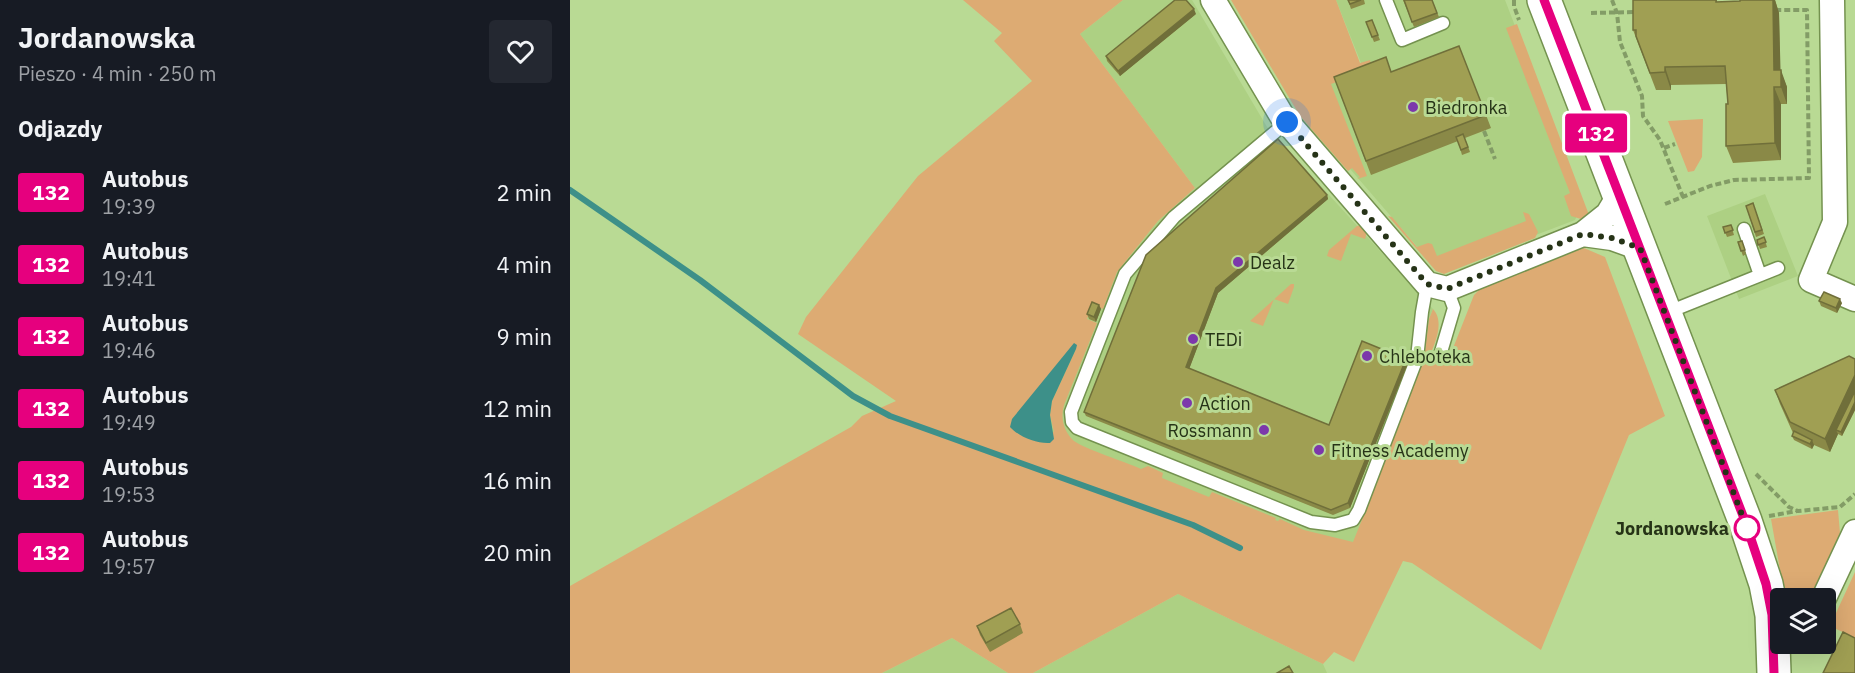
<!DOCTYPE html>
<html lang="pl">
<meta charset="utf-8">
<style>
:root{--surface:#171b24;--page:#242831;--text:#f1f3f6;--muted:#9ea1a6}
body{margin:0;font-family:"IBM Plex Sans",sans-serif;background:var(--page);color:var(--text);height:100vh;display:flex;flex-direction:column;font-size:22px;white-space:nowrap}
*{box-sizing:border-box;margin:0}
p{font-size:20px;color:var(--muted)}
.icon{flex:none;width:33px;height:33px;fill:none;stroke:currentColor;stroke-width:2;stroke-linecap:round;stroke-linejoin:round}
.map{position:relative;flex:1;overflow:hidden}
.details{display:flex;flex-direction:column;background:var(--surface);width:570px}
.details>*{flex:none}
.badge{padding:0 12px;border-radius:4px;font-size:21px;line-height:39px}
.buttons{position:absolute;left:1200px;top:588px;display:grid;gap:12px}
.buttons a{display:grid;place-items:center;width:66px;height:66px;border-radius:6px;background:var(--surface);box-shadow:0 6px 24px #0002;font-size:30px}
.you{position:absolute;width:30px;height:30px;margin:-15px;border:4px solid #fff;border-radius:50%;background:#1a73e8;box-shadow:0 0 0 9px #1a73e833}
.map>.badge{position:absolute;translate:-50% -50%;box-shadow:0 0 0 3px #fff}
h2{padding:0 18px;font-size:22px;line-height:54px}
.round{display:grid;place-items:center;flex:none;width:63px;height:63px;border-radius:6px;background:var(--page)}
.overview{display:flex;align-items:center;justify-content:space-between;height:102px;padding:0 18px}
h1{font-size:28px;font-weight:700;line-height:45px}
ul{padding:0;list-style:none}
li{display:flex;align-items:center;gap:18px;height:72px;padding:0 18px}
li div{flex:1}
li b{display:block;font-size:22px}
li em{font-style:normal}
li .badge{min-width:66px;font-weight:700;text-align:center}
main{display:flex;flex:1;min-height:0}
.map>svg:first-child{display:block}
.built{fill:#add083}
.green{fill:#ddab73;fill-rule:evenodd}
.water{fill:#3d9089}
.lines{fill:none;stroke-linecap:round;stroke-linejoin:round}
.stream{stroke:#3d9089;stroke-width:6}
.lane-casing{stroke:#74924f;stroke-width:15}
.street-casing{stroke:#74924f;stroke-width:27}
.secondary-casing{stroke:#74924f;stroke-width:36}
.path{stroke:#839c66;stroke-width:4;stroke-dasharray:6 3;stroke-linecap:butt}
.lane{stroke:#fff;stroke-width:12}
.street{stroke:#fff;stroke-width:24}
.secondary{stroke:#fff;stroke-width:33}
.wall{fill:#8a8947}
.shaded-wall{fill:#706f3a}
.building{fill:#a09f53;stroke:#706f3a;stroke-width:1.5}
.line-casing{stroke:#fff;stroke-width:14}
.line{stroke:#e6007e;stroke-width:9}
.walk{stroke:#263317;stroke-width:6;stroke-dasharray:0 10.8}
.poi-dot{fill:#7c38ab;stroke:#b9da94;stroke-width:2}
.stop-dot{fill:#fff;stroke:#e6007e;stroke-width:3}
.labels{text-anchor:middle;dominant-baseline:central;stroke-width:6;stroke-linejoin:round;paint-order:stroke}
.poi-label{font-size:18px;fill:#263317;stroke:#b9da94;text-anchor:start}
.stop-label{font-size:18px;font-weight:bold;fill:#263317;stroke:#b9da94;text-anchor:end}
</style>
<main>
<section class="details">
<div class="overview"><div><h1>Jordanowska</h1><p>Pieszo · 4 min · 250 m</p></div><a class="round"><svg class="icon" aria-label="heart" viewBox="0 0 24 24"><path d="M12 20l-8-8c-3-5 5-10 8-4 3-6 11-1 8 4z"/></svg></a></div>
<h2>Odjazdy</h2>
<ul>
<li><span class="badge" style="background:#e6007e;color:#fff">132</span><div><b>Autobus</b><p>19:39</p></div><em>2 min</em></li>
<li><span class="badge" style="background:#e6007e;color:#fff">132</span><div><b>Autobus</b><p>19:41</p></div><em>4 min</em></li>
<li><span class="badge" style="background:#e6007e;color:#fff">132</span><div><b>Autobus</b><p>19:46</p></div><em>9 min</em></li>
<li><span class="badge" style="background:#e6007e;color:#fff">132</span><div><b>Autobus</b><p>19:49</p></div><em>12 min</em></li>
<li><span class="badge" style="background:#e6007e;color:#fff">132</span><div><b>Autobus</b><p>19:53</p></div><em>16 min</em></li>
<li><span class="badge" style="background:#e6007e;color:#fff">132</span><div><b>Autobus</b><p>19:57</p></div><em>20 min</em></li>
</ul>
</section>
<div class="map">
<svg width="1285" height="673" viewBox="0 0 1285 673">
<rect width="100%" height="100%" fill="#b9da94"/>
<path class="built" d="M553,0H622L697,127L863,309L859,319L854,359L788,546L596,497L418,433L588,221L625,188L510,34Z
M766,0H935L1013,202L1005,220L869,272L724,104L791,63Z
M1195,194L1228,276L1169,299L1137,216Z
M608,594L753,664L757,673H463Z
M382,638L438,673H312Z"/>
<path class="green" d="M393,0H553L510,34L625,188L588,221L547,272L533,309L523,305L517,319L527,323L494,405C490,418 494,432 504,441C515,449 556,462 571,469L578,466L593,473L592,478L639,497L642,492L706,518L705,520L708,521L710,519L734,530L783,542L808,480L807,475L854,359L859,319L863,309C875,322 865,343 859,358L876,366L904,295L914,285L1014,248L1035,257L1095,416L1059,435L971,650L842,563L833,561L784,662L764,652L753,664L608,594L463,673H438L382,638L312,673H0V586L281,427L292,416L326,401L228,334L236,317L348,176L462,81L424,41L432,33ZM506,349L482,401L480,415L484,432L442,419Z
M661,0H766L790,63L800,60L802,69L761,84L797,176L787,179L790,177L782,168L778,171L730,116Z
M947,24L1019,215L1011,219L1001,216L994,196L1000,193L936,28Z
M1133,119L1132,157L1124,171L1118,172L1098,121Z
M953,212L959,214L968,232L965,238L874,274L866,271L818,216L822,217L847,247L858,243L862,244L867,256L956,221Z
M791,225L797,232L795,239L781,234L771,261L757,256L759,250L787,226Z
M721,284H724V287L718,304L704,299L693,326L680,321Z
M1268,510L1270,533L1240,598H1215L1201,519Z
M1285,572V638L1260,626Z"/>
<path class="water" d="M504,343L507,345L506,349L482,401L480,415L484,439L480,443C467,444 449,437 440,427L442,419Z"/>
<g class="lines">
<path class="stream" d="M0,190L130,280L283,396L320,416L623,525L670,548"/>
<g class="lane-casing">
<path id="lane" d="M816,0L832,40L873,23
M717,122L604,217L555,274L501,412L502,422L507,428L741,522L765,525L783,520L789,510L847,358L852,312L857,284
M1174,229L1190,275
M1096,313L1208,268
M871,352L884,308L877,289"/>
</g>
<g class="street-casing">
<path id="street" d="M643,0L712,116L857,284L877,289L1013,234L1038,214L1050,194
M1262,0L1265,222L1241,280L1285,299
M1013,234L1042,238L1070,248
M1254,598L1285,532"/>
</g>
<g class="secondary-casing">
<path id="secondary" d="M974,0L1175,521L1196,584L1202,615L1204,673"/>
</g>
<path class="path" d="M944,0V6L949,20
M1042,0L1047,13L1050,42L1072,96L1073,116L1090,140L1113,197
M1021,13L1068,12
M914,131L925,159
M1094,148L1105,144
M1095,204L1140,186L1164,180L1239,178L1237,10H1205
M1186,474L1219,507L1228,511L1270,507L1285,494
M1199,516L1227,511"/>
<use href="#lane" class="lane"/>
<use href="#street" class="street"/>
<use href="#secondary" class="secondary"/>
</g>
<path class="wall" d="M778,0H794L795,4L781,9Z
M833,0H862L869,17L844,27Z
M1063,0H1147V2L1170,1V0H1205L1209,13L1210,70L1217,87V104H1211V160L1163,163L1156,146L1158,104L1156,84L1101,85V90H1086L1063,30Z
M626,14L550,76L537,61L536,56Z
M802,20L810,40L804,42L796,22Z
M821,72L916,115L921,128L895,138L900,152L892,155L888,141L801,175L764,77Z
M757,195L758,199L648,293L619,369L759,425L836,359L838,363L780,508L763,515L516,416L514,412Z
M1183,203L1194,234L1186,237L1176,206Z
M1161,225L1164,235L1157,237L1153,227Z
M1194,237L1197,247L1190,249L1187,240Z
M1172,241L1176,254L1173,256L1168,242Z
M1249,301L1272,303L1267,313L1251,306Z
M529,305L531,309L526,322L519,319L517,314Z
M1285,359V410L1272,436L1268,434L1260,452L1244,445L1242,449L1224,440L1222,436L1223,433L1210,404L1205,390Z
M450,624L453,633L420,652L410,635L407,626Z"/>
<path class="shaded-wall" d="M1203,0H1205L1209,13L1211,88L1204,70Z
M624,9L626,14L550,76L548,71Z
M1095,67L1101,85V90L1095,72Z
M1211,70L1217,87V104L1211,87Z
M1204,87L1211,104V160L1205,143Z
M757,195L758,199L648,293L618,372L616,367L646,288Z
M1270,299L1272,303L1267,313L1266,308Z
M529,305L531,309L526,322L524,317Z
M836,359L838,363L780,508L778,503Z
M1285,375V399L1266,430L1268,434L1260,452L1255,439Z
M1285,402V410L1272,436L1271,432Z
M1242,440L1244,445L1242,449L1240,444Z"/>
<path class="building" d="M605,0H616L624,9L548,71L536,56Z
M778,0H791L780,4Z
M834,0H862L867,13L842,22Z
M1063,0H1146V2L1170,1V0H1203L1204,70H1211V87H1204L1205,143L1156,146V104H1158L1155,66L1095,67V72L1080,73L1066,36V30H1063Z
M802,20L808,35L802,37L796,22Z
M889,46L916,115L796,161L764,77L816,57L821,72Z
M893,134L898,147L891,150L886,137Z
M708,139L757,195L646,288L616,367L759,425L792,341L836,359L778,503L761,510L514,412L576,255Z
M1183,203L1192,230L1185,232L1176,206Z
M1161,225L1163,230L1155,233L1153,227Z
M1194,237L1196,242L1188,245L1187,240Z
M1172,241L1175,250L1171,251L1168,242Z
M1254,292L1270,299L1266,308L1249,301Z
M522,302L529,305L524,317L517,314Z
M1279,356L1285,359V375L1255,439L1220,422L1205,390Z
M1285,391V402L1271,432L1266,430Z
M1224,431L1242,440L1240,444L1222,436Z
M441,608L450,624L416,643L407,626Z
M1273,632L1285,638V673H1253Z
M719,666L723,673H707Z"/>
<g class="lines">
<g class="line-casing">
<path id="line" d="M974,0L1175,521L1196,584L1202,615L1204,673"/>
</g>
<use href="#line" class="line"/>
<path class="walk" d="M717,122L857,284L877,289L1013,234L1042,238L1070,248L1177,528"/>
</g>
<g class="poi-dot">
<circle cx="843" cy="107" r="6"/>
<circle cx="668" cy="262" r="6"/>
<circle cx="623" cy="339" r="6"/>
<circle cx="797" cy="356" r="6"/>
<circle cx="617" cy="403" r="6"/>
<circle cx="694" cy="430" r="6"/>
<circle cx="749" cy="450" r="6"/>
</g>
<circle class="stop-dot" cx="1177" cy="528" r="12"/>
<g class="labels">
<g class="poi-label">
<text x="855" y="107">Biedronka</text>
<text x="680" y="262">Dealz</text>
<text x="635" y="339">TEDi</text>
<text x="809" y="356">Chleboteka</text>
<text x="629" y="403">Action</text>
<text x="682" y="430" text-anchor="end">Rossmann</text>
<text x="761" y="450">Fitness Academy</text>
</g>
<g class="stop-label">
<text x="1159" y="528">Jordanowska</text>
</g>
</g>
</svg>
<div class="buttons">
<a><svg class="icon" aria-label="layers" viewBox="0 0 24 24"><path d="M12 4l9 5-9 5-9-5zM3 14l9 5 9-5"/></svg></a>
</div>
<div class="you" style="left:717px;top:122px"></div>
<b class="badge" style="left:1026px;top:133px;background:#e6007e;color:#fff">132</b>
</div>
</main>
